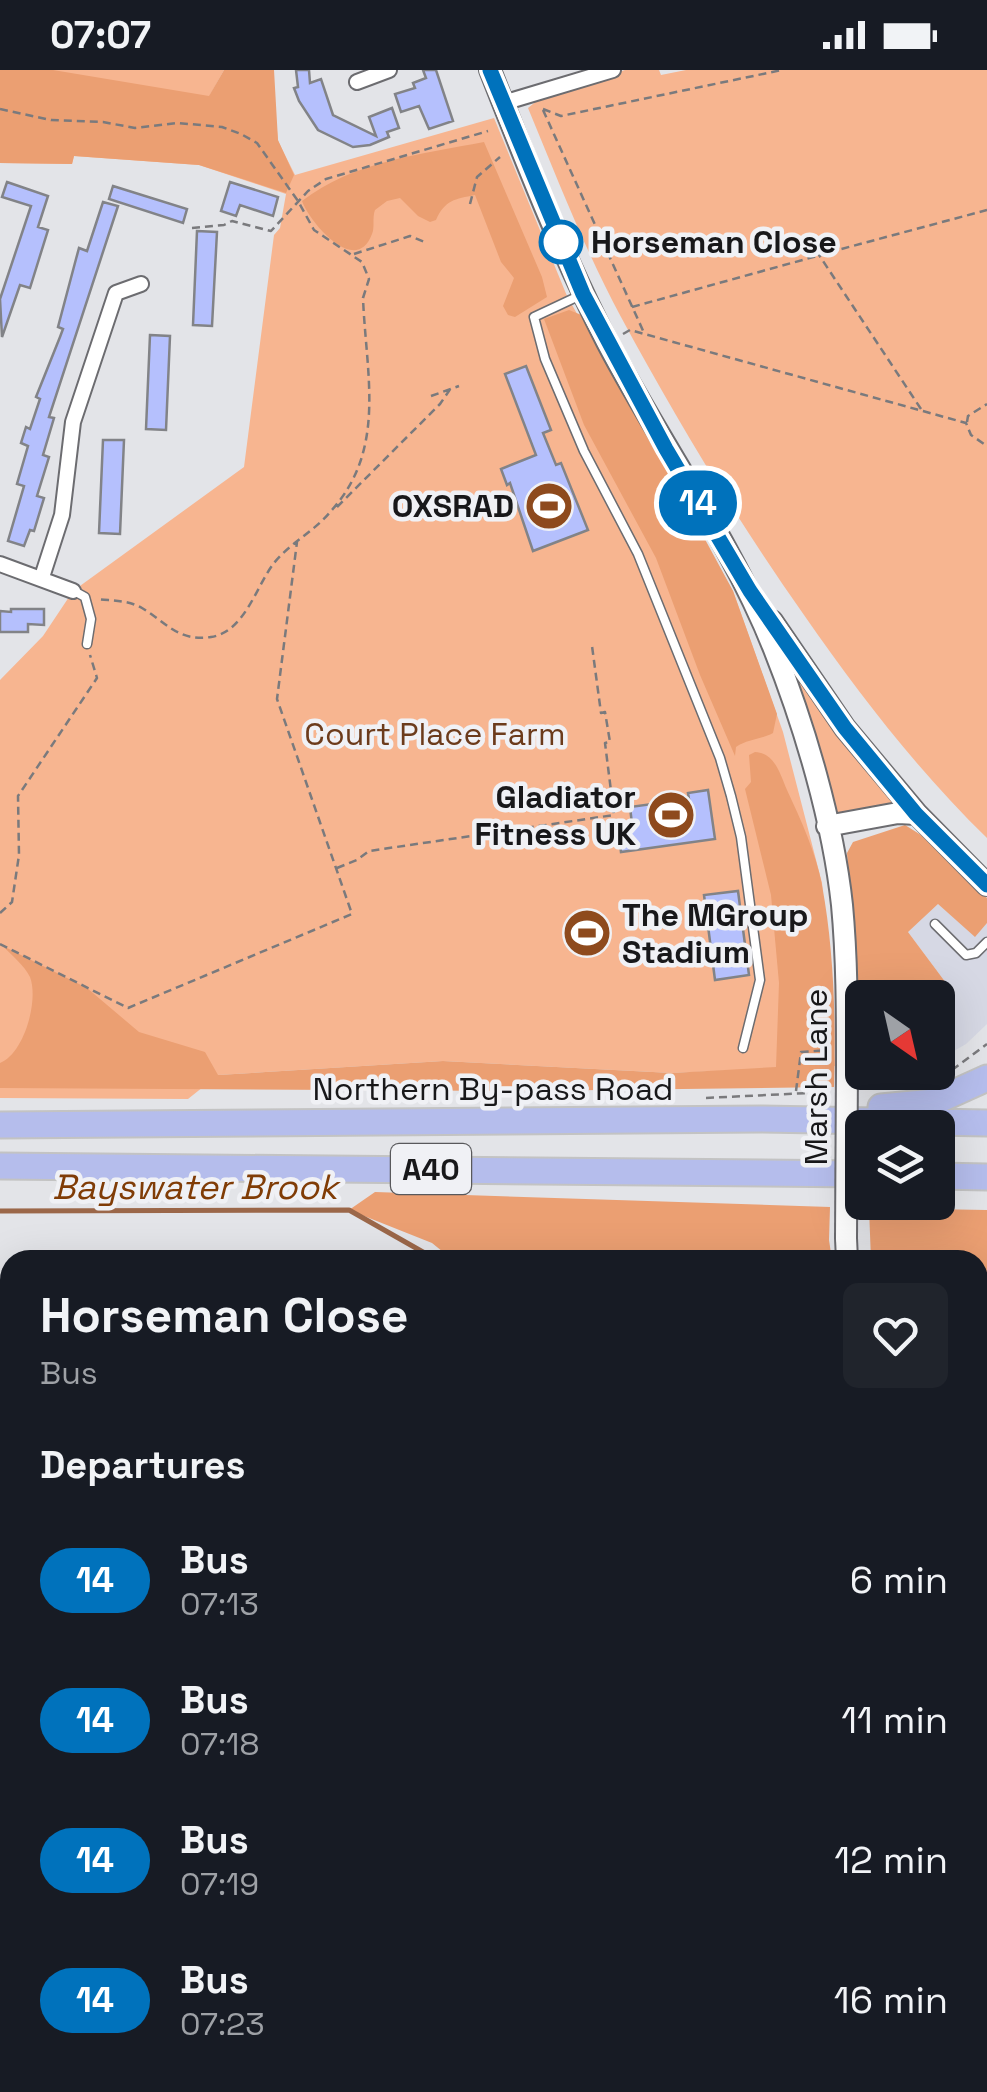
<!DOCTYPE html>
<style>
:root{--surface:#171b24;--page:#20242c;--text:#f1f3f6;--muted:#9ea1a6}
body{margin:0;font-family:"Space Grotesk",sans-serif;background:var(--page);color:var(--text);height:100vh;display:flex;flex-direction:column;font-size:38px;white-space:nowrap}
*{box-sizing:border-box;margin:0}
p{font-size:32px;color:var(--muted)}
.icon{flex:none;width:55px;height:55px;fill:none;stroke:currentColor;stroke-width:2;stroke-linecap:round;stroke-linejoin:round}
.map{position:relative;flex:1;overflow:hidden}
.side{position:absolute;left:0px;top:1180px;width:988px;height:842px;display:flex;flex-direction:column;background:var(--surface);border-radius:30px 30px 0 0;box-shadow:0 10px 40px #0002}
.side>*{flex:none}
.badge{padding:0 20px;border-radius:32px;font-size:35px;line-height:65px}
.needle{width:65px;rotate:146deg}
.fabs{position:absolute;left:845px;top:910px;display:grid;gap:20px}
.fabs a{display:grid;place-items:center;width:110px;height:110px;border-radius:15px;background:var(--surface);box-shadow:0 10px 40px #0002;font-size:50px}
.map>.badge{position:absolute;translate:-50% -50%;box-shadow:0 0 0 5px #fff}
h2{padding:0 40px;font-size:38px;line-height:90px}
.round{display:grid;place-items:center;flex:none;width:105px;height:105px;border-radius:15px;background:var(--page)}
.summary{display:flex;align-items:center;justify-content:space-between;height:170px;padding:0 40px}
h1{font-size:48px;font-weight:700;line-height:75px}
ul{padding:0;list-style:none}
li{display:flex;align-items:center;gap:30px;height:140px;padding:0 40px}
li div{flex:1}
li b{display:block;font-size:38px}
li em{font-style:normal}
li .badge{min-width:110px;font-weight:700;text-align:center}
.status{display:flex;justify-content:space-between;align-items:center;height:70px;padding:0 50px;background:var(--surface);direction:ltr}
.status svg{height:28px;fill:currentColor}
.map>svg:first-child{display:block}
.built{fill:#d6d8e4}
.green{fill:#f7b590}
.forest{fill:#eb9f72}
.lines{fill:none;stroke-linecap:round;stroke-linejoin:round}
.stream{stroke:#9b6749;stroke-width:5}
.building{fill:#b5c0fd;stroke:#828387;stroke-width:2.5}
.lane-casing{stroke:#6c6c70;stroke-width:11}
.street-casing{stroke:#6c6c70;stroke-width:18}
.secondary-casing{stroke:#6c6c70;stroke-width:24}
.highway-casing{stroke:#c3c3c3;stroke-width:29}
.path{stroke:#7a7a7d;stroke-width:2.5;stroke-dasharray:8 5;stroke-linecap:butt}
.lane{stroke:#fff;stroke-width:8}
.street{stroke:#fff;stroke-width:14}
.secondary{stroke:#fff;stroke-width:20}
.highway{stroke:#b5bdec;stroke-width:25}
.secondary-bridge-casing{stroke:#6c6c70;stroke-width:24;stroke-linecap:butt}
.secondary-bridge{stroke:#fff;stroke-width:20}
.line-casing{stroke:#fff;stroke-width:22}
.line{stroke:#0072bc;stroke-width:15}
.stop-dot{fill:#fff;stroke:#0072bc;stroke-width:5}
.labels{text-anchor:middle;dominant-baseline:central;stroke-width:9;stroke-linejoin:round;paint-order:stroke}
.shield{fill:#f0f1f5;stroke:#59595c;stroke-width:2.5}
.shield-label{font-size:30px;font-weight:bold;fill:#18181a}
.stop-label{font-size:32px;font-weight:bold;fill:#18181a;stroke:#f0f1f5;text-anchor:start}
.poi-label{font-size:32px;font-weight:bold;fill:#18181a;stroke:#f0f1f5;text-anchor:end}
.park-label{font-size:32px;fill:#6c3b1b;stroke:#f0f1f5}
.street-label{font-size:32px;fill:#18181a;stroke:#f0f1f5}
.water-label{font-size:35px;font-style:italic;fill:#803c06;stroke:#f0f1f5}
</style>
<div class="status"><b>07:07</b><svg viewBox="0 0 49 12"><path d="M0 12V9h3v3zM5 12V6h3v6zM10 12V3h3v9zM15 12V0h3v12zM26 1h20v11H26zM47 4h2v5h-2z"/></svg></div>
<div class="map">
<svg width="987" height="2022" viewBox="0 0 987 2022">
<rect width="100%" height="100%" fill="#e3e4e8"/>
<path class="built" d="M938,834L975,866L987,853V954L966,974L938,990V951L946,913L908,862Z"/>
<path class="green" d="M0,0H224L210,25L273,19L278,71L295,105L494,48L567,226L733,521L783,662L822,813L835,996L672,1003L443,991L218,1005L188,1029L0,1028V610L43,566L73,521L244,397L274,165L280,158L286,124L199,95L74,86L72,94L0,93Z
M625,0H659L661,5L686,0H987V768C918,701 859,624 804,545C737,450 676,349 621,247C585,180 557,108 528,38L539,29Z
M786,581L898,734L842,746L830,738Z"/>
<path class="forest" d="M0,0H53L209,26L224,0H274L278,70L294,105L286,123L199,95L74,86L72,94L0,93Z
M484,72L542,207L547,227L515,247L508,245L503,236L514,208L501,192L475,125C455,129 445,130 436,150L430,152L418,146L400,128L387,131L375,140C372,148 375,157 372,164C356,207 310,153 302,131C354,91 422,84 484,72Z
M569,240L584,246L733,521L777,644L773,663C760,670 748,669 736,677L735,686L700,605L656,488L584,355L544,249Z
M755,682C775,683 780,704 787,720C801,750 816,783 822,815C834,880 836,951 834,1017L520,1021L0,1018V993C24,984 39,930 30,907C25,896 11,885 3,876L87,918L139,962L205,982L218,1005L443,991L672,1003L776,997L779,913L771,825L745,719L751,712L749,685Z
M905,755L921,765L987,828V853L975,867L938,834L908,862L946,913L938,951V928H862V1002L894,1003L862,1005L847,783L853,772Z
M375,1122L830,1137L829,1170L832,1190H453L432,1173L349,1140Z
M869,1138L987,1140V1314L978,1311V1190H871Z"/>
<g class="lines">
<path class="stream" d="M0,1141L349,1140L437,1190"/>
</g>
<path class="building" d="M296,0H309L310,13L321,9L333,45L376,66L369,47L392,38L399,58L387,62L389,67L370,75L353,77L318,60L299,31L294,18L298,17Z
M423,0H436L453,51L429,59L419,36L401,42L395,24L415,18L413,13L426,8Z
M7,112L48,126L38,157L48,160L30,218L20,215L2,267L0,229L31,136L2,127Z
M230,112L278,127L273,146L240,135L236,146L221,141Z
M113,116L187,139L183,153L109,129Z
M103,132L118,136L49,347L54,348L43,385L49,387L37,426L44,428L34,461L30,460L24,476L8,471L24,416L17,414L28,376L21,373L26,357L30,359L40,329L36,327L60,267L63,259L58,257L76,189L79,178L87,181Z
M197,161L217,162L212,256L193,255Z
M150,265L170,266L166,360L146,359Z
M526,296L551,360L543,363L556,395L561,393L588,460L533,481L510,413L507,415L501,399L536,385L505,304Z
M103,370H124L120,464L99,463Z
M11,539H44V555L28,554V562H0V541L11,542Z
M708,720L715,769L621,782L618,756L632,754L630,737L689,729L688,723Z
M738,821L749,905L715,910L704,825Z"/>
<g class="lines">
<g class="lane-casing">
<path id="lane" d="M583,224L534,247L545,289L584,381L638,484L720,688L731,726L741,767L760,910L743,978
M74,521L85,527L91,549L87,574
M935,854L966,885L976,883L987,872"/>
</g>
<g class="street-casing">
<path id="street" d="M357,12L389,0
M503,33L613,0
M0,494L73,521
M42,507L62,445L73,352L116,223L141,214
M978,1599L987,1545
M786,2022L789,2012"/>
</g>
<g class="secondary-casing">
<path id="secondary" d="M490,0C526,92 562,184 607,272C661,375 731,471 774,579C805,657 833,752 842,835C847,888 847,942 847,995
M772,551L845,658L917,744L987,815
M827,756L898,743L917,744
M846,1168L847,1190
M978,1326L987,1328"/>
</g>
<g class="highway-casing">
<path id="highway" d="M881,1037L934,1032L987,1008
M0,1055L762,1049L987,1053
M0,1096L862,1104
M938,1106L987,1107"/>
</g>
<path class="path" d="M0,39L51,50L103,52L135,58L178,53L222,57L241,64L257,73L298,131L314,160L362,192L369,209L363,228C366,305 387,379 331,441C315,461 290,473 274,493C256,516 245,562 211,567C178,572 166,552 142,538C128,530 113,531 97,529
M543,39L561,46L782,0
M543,40L645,265
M470,134L477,107L500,87
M192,158L224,155L232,151L271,161L308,121L326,109L488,61
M354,184L410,166L427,173
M632,237L817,186
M623,264L630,260L966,353L971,365L987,376
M431,326L459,316
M921,339L819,185L987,140
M967,352L968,346L987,334
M337,437L440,334L451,318
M337,798L357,790L369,781L614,745L605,673L610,672L605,642L601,643L592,576
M0,843L12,832L19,785L18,726L97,608L90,585
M0,874L128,938L352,844L277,629L297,472
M952,1000L987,974
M796,1021L801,982L830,980
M706,1028L828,1022"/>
<use href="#lane" class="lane"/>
<use href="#street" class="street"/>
<use href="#secondary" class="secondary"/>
<use href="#highway" class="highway"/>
<g class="secondary-bridge-casing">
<path id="secondary-bridge" d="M846,1168L847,995"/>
</g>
<use href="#secondary-bridge" class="secondary-bridge"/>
</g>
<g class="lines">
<g class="line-casing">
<path id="line" d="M490,0L583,224L666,379L750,521L845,658L916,744L987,815"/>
</g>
<use href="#line" class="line"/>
</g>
<defs>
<g id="stadium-disc" transform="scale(2.5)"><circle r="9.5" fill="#8e4a1d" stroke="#f0f1f5"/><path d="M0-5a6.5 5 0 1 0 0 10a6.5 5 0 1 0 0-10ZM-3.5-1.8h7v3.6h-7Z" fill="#fff"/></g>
</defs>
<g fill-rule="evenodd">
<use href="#stadium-disc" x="549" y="436"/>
<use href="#stadium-disc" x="671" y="745"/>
<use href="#stadium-disc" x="587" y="863"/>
</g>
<circle class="stop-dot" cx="561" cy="172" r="20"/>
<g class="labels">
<rect class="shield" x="391" y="1074" width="80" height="50" rx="8"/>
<g class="shield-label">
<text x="431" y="1099">A40</text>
</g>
<g class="stop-label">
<text x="591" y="172">Horseman Close</text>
</g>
<g class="poi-label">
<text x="514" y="436">OXSRAD</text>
<text x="636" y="727">Gladiator<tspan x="636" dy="37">Fitness UK</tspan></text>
<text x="622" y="845" text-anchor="start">The MGroup<tspan x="622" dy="37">Stadium</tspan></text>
</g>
<g class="park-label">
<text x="435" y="664">Court Place Farm</text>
</g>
<g class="street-label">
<text transform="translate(816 1007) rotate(-90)">Marsh Lane</text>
<text x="493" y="1019">Northern By-pass Road</text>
</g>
<g class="water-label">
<text x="195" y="1117">Bayswater Brook</text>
</g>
</g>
</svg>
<div class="fabs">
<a><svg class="needle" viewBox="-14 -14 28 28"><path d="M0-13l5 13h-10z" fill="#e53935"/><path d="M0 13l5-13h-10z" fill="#9ea1a6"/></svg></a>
<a><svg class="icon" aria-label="layers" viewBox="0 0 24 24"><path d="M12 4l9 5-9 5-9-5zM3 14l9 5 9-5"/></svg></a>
</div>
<b class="badge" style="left:698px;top:433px;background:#0072bc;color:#fff">14</b>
<section class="side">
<div class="summary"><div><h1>Horseman Close</h1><p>Bus</p></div><a class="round"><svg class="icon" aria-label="heart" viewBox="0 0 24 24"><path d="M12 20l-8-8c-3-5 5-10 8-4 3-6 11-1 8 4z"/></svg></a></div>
<h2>Departures</h2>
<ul>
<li><span class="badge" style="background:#0072bc;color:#fff">14</span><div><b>Bus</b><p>07:13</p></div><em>6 min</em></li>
<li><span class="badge" style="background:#0072bc;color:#fff">14</span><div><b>Bus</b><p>07:18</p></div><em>11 min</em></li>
<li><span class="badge" style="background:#0072bc;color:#fff">14</span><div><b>Bus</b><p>07:19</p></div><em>12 min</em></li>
<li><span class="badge" style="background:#0072bc;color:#fff">14</span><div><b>Bus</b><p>07:23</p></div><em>16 min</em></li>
</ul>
</section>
</div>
